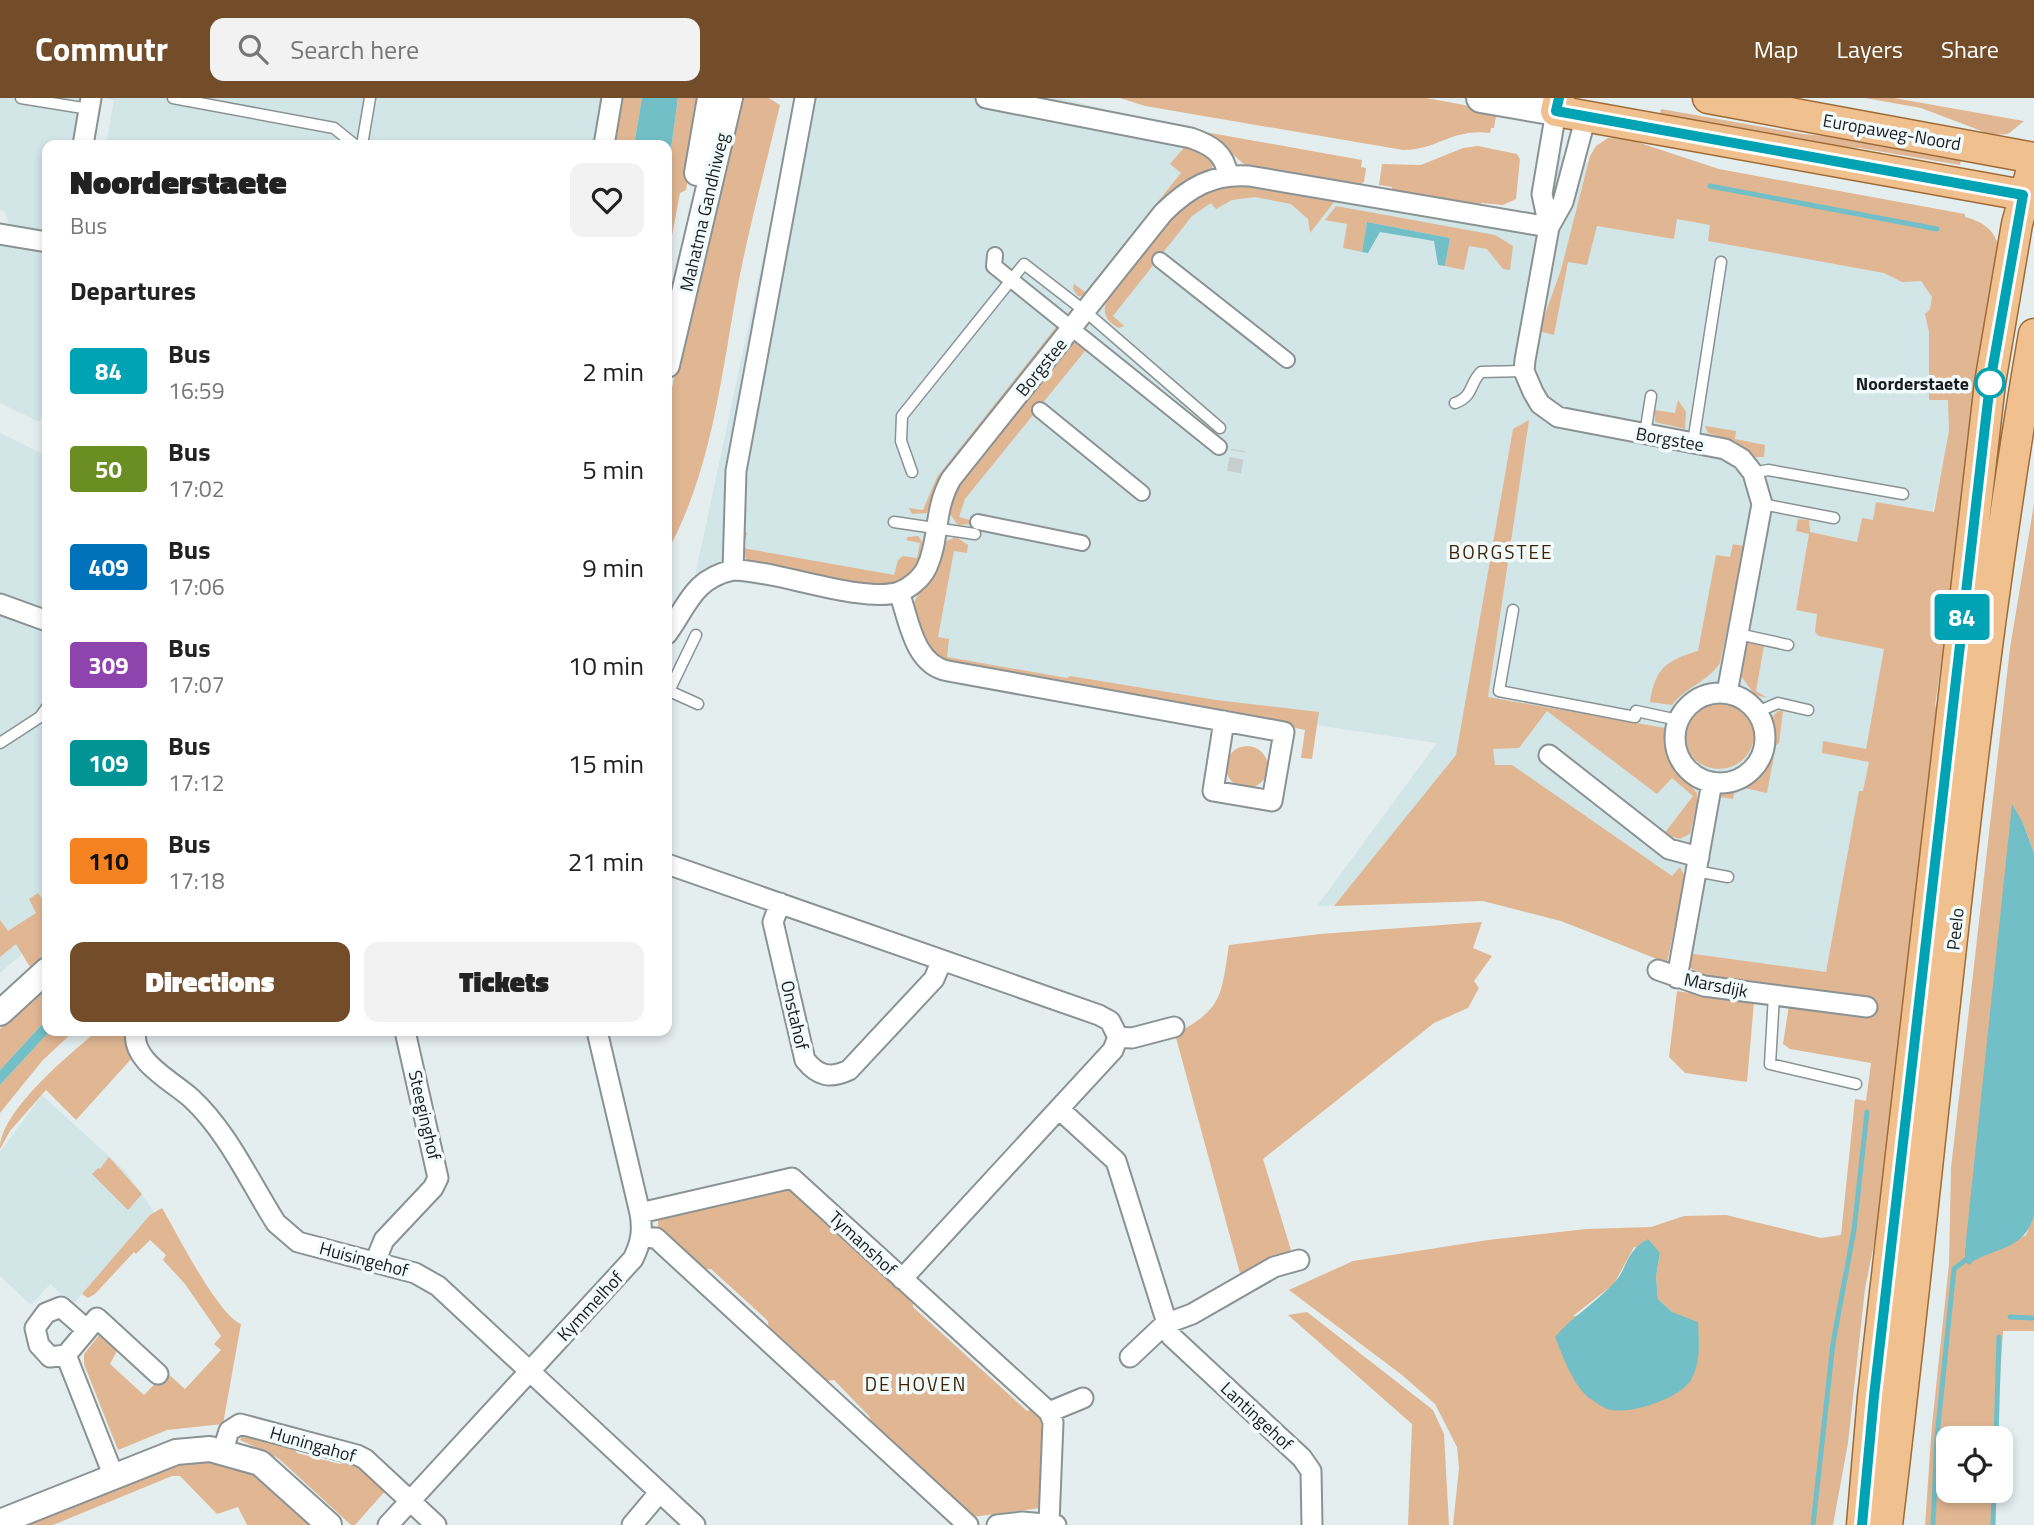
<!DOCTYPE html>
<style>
:root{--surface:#fff;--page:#f2f2f2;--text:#222;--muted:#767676;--accent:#734d29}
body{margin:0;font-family:"Titillium Web",sans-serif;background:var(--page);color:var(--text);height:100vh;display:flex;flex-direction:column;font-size:26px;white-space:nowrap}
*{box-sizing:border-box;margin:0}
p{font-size:23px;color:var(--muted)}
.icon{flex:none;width:38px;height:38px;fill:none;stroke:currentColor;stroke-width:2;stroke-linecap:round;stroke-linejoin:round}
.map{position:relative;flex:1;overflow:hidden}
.panel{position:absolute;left:42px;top:42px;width:630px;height:896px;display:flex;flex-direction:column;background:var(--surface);border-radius:14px;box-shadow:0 4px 10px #0003}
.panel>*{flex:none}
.badge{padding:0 14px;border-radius:5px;font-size:24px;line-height:46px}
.controls{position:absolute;left:1936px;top:1328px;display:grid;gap:14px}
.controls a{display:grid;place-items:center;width:77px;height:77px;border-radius:14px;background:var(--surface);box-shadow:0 4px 10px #0003;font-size:35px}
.map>.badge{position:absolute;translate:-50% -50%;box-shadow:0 0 0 4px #fff}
h2{padding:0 28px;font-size:26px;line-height:63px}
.round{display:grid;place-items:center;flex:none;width:74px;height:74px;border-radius:14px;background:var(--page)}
.head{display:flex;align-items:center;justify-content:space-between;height:119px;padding:0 28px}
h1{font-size:33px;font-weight:800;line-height:52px}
.action{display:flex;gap:14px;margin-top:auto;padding:14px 28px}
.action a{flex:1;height:80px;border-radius:14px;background:var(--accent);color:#fff;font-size:28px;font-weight:800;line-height:80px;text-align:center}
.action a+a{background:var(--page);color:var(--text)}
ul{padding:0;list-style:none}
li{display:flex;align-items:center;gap:21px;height:98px;padding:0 28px}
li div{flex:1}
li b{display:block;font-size:26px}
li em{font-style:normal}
li .badge{min-width:77px;font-weight:700;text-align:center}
header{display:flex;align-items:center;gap:42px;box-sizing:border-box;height:98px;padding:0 35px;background:var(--accent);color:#fff}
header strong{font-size:33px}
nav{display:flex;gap:38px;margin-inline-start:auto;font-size:24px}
.search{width:490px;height:63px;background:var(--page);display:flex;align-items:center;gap:18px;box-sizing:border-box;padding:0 24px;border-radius:14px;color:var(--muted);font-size:26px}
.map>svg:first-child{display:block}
.built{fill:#d2e5e7}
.green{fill:#e1b793;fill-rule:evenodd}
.water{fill:#73bfc7}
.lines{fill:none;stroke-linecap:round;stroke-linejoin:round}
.stream{stroke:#73bfc7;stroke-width:5}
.pedestrian-tunnel{stroke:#c6cecf;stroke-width:14;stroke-dasharray:14 7;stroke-linecap:butt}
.service-casing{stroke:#8a9293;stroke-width:13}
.pedestrian-casing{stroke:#8a9293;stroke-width:18}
.minor-casing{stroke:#8a9293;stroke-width:23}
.tertiary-casing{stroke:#8a9293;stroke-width:28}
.secondary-casing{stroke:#8a9293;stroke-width:32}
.primary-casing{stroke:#9e6b37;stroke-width:33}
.service{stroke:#fff;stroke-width:10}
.pedestrian{stroke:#fff;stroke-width:14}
.minor{stroke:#fff;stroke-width:19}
.tertiary{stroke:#fff;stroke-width:24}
.secondary{stroke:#fff;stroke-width:28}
.primary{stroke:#f0c08f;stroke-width:30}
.line-casing{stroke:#fff;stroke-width:16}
.line{stroke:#00a3b4;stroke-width:10}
.stop-dot{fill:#fff;stroke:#00a3b4;stroke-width:3.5}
.labels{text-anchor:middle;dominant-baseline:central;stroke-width:7;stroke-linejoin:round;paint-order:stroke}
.street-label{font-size:18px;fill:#191c1c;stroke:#f2fbfc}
.stop-label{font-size:18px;font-weight:bold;fill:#191c1c;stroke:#f2fbfc;text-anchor:end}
.neighbourhood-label{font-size:19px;letter-spacing:2px;fill:#3f2305;stroke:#f2fbfc}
</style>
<header>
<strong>Commutr</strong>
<div class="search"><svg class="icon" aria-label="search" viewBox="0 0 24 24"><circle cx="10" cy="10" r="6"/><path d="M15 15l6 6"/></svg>Search here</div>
<nav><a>Map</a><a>Layers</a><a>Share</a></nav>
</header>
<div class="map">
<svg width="2034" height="1427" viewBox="0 0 2034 1427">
<rect width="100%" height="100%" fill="#e5eeef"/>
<path class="built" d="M0,0H80L71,47H47V128L42,131L10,128L4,113L0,112Z
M103,0H602L593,47H106L114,2Z
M797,0H1062L1152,24L1228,39L1243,84L1543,134L1552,55L1987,174L1934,408L1850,879L1687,855L1641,854L1561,823L1483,803L1317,808L1437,645L926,569L890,506L695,478Z
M0,146L47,155V305L39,324L0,305Z
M0,335L47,358V834L0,875Z
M42,997L125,1073L155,1115L73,1206L50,1186L31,1207L0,1178V1054Z"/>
<path class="green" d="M621,0H642L634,47H613Z
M678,0H704L686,92L680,95L667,164V80Z
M735,0H769L780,7C768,59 754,110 743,162C722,261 717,363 667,454V313Z
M1120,0H1426L1497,13L1494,30H1491L1490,35C1452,30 1438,52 1403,52L1145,8Z
M1865,0H1894L2024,23L2008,36L1992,37L1921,10Z
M1661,11L1803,36L1878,43L1962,57L1960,67L1860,50L1806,47L1659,22Z
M1138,22L1362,62L1361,69L1366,70L1364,84L1359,88L1246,68L1222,47Z
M1608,40L1628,41L1719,71L1965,116V119C1985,124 1997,134 2000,155L1935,608L1940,610L1885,1091L1865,1191L1848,1345L1833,1427H1453L1459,1370L1457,1349L1435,1306L1402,1277L1289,1192L1353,1163L1488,1142L1586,1131L1651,1129L1684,1118L1726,1117L1821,1140L1841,1137L1855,1001L1866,1003L1871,965L1790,951L1783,946L1789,907L1873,918L1876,901L1704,877L1690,870L1687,855L1826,874L1859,693H1863L1869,664L1822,655L1823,643L1866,651L1884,551L1819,538L1815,534L1817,516L1796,512L1809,436L1796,433L1798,421L1809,422L1810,434L1857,444L1862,420L1873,422L1876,404L1934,414L1949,333L1948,302H1929V234L1925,216L1930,211L1932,199L1921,183L1902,184L1884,175L1708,143L1710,127L1677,121L1674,141L1597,128L1587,167L1568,164L1554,237L1539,233L1561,172L1590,58L1596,48ZM1634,1149L1660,1155L1656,1179L1658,1201L1672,1214L1573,1218L1614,1186Z
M1187,46L1197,48L1213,64L1212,71L1183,86L1086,199L1078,198L1073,191L1074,186L1085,194L1181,75L1170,66Z
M1478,48L1517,56L1520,61L1516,101L1503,107L1481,105L1480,111L1392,95V89L1379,87L1382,66L1421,67L1463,50Z
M1227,87H1248L1335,103L1310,135L1308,121L1291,106L1255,99L1232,102L1216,111L1211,105L1192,118L1113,218L1124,228L1119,230C1108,224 1102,217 1106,204C1140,162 1172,103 1227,87Z
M1336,108L1495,137L1513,148L1510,172L1503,171L1487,151L1469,148L1464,172L1445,168L1450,140L1367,124L1362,154L1343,150L1347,126L1325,122Z
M1057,228L1061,231L937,388L927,415L912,416L909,410L923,412L937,379Z
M1076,242L1089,248L965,401L959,419L974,423L972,426L958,427L947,412L956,390Z
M1678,302L1686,314L1685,331L1655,324V312L1675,315Z
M1529,322L1488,599L1665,630L1669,663L1697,695V707L1690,736L1680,741L1664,736L1693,698L1672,680L1657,696L1547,613L1519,650L1493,651L1495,667H1512L1672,778L1680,769L1685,779L1667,865L1561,823L1483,803L1334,808L1456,657L1513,331Z
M1705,328L1736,333L1735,341L1765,347L1764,359H1754L1735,343L1708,335Z
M2034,406V755L2023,725L1965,1152L1970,1164L2026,1137L2034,1117V1233H2003L1996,1340H1948V1393H1993L1991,1427H1925L1932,1327L1949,1166L1951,1070L2010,550Z
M742,433L747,435L743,450L894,477L898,462L903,458L917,460L920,445L906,442L908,439L918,438L923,445C919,461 914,477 897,484C878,492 781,474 757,467C750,465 745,460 741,453Z
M956,439L968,447L967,455L954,453L938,539L949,541L947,559L1067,580L1070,578L1216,602L1319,614L1312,661L1301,660L1305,632L1291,629V625L948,565L929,553L913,507L942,445Z
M1733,446L1743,448L1744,452L1720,565C1707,584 1686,589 1672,607L1650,604C1655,571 1666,562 1698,553L1716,457L1730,459Z
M1745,544L1764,548L1756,593L1768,600L1755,597L1741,578Z
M1684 636a35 35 0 1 1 70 0a35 35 0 1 1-70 0Z
M1778,613H1783L1779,645L1776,647L1767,695L1740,689L1735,691L1733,701L1720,699L1717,704L1720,695C1760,675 1777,670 1771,620Z
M1226 669a21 21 0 1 1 42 0a21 21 0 1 1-42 0Z
M38,795L47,808V854L30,869L16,846L0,859V822L8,833L36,815L29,801Z
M1482,824L1473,850L1492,858L1474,883L1479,890L1468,910L1434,925L1263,1061L1291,1152L1241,1179L1175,936C1223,911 1221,898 1229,847L1320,836Z
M47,887V921L0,972V931Z
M1677,893L1754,904L1747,984L1685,975L1669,959Z
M50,933H74L42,963L0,1015V987Z
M97,933H127L126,947L133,959L76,1022L46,992L10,1033L0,1051C0,1013 69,957 97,933Z
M109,1059L142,1096L128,1112L92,1076L98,1070L100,1071Z
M782,1089L793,1091L913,1200V1209L1027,1313L1033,1311C1054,1333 1042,1381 1041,1410L972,1419L874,1329L869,1318L834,1282L824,1283L769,1234L768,1223L711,1171H701L658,1133V1120L711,1105L716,1109L766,1097L769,1092Z
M162,1110C177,1135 217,1216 241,1226L223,1326L167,1332L118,1352L84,1266V1256L100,1236L117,1253L110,1266L144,1297L166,1274L185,1291L221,1252L214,1246L221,1238L185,1186L163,1162L166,1157L150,1142L136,1156L134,1154L95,1196L88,1200L82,1196L150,1117Z
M1307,1214L1433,1312L1444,1336L1449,1427H1408L1412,1326L1288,1217Z
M243,1334L292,1348L297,1355L340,1366L348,1362L387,1391L355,1427H351L278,1360L240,1342Z
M198,1360L254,1374L296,1409L294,1412L309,1427H247L238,1409L217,1416L180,1378H172L53,1427H22L174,1363Z"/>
<path class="water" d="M642,0H678L667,80V47H634Z
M1367,124L1450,140L1445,168L1438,167L1434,143L1380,134L1368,155L1362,154Z
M2012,706L2023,725L2034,755V1117C2025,1152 1996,1149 1970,1165L1965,1161V1152Z
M47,921V933H50L0,987V972Z
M1648,1141L1660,1155L1656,1179L1658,1201L1672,1214L1698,1224C1699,1243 1701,1265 1691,1282C1679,1301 1628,1318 1607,1311C1602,1309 1594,1303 1589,1300C1572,1285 1563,1259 1555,1239C1572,1219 1594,1206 1612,1187C1629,1171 1623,1155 1648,1141Z"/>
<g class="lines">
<path class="stream" d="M1710,88L1937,131
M2010,1219L2034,1220
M1996,1340L1999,1239
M1813,1427L1833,1245L1854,1132L1867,1014
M1933,1427L1937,1339L1954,1171L1968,1160L1969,1164
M1993,1427L1994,1393"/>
<path class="pedestrian-tunnel" d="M1234,374L1238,352"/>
<g class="service-casing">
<path id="service" d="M21,0L89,11
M173,0L334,30L355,47
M362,47L370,0
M1455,305C1474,298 1469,286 1481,274L1524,273
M1645,336L1651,298
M1693,345L1721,164
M912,374L901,343L902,318L1024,166L1086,214L1220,330
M1753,375L1768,372L1903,396
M1762,406L1834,420
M894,424L975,436
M1513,512L1499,593L1635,619L1636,613L1678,622
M1738,536L1788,547
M667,592L698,606
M669,593L696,537
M1757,614L1778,605L1808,612
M0,645L40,619L47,609
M1696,773L1728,779
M1774,897L1770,966L1856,986"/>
</g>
<g class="pedestrian-casing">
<path id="pedestrian" d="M995,157L994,168L1219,349
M1160,162L1287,262
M1040,312L1142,395
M978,424L1082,445"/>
</g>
<g class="minor-casing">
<path id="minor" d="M986,0L1191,40C1211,47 1225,55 1228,78
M1586,18L1563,104L1549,129L1525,262L1524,273L1533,294L1540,306L1558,319L1725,351L1742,361L1753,375L1762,406L1727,595
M83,47L91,0
M604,47L612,0
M1549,129L1542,96L1556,13
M0,136L47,144
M733,472L736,373L805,0
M899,494C909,522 914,567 948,573L1284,634L1272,703L1213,693L1224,623
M0,506L47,523
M667,536C688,507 693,481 733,472C776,472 863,506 899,494C910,490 922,480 927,469C940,441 933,413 951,381L1163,115C1188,90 1213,75 1249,78L1549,129
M1675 640a45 45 0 1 1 90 0a45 45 0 1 1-90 0Z
M1549,657L1669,751L1699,759
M667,766L1099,917L1110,923L1118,939
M780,805L773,824L805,962C818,978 830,981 849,972L934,881L942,862
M1658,872L1704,888L1867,909
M1677,880L1712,684
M136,933C130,962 172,983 191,1000C227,1033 250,1084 276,1125L298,1144L415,1175L438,1188L695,1427
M1059,1011L1116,1063L1171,1238L1302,1360L1311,1373L1312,1427
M640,1115L792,1080L1049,1314
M642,1139L656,1140L968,1427
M375,1164L384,1142L433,1090L438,1080L405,933
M902,1181L1113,952L1118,939L1132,940L1174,929
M86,1231L61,1209L46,1215L35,1230L39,1247L50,1259L66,1257L97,1220L158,1276
M66,1257L114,1379
M1130,1259L1165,1226L1192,1216L1274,1169L1299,1162
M223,1352L229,1333L240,1326L357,1357L365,1361L436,1427
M1049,1425L1053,1324L1049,1314L1083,1300
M388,1427L633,1161C641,1145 643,1133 640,1115L597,933
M632,1427L659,1395
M997,1427L1022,1424L1056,1427"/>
</g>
<g class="tertiary-casing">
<path id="tertiary" d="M697,75L710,0
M667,267L730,0
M0,915L47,872
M0,1424L176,1354L210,1351L260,1365L329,1427"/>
</g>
<g class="secondary-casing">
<path id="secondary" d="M1481,0L1556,13"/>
</g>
<g class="primary-casing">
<path id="primary" d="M1559,0L1556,13L2034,99
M1708,0L2034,60
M1862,1427L1873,1299L1990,285L2017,126L2034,64
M1887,1427C1935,1030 1966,630 2034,236"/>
</g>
<use href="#service" class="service"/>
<use href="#pedestrian" class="pedestrian"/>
<use href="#minor" class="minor"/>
<use href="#tertiary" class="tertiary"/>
<use href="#secondary" class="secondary"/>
<use href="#primary" class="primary"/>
</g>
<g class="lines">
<g class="line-casing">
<path id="line" d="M1559,0L1556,13L2023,97L1990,285L1874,1298L1862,1427"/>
</g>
<use href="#line" class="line"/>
</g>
<circle class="stop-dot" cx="1990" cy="285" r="14"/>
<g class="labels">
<g class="street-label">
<text transform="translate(1892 34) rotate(10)">Europaweg-Noord</text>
<text transform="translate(704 114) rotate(-77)">Mahatma Gandhiweg</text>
<text transform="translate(1041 269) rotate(-51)">Borgstee</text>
<text transform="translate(1670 341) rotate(10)">Borgstee</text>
<text transform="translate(1955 831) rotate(-84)">Peelo</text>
<text transform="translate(1716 887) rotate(11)">Marsdijk</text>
<text transform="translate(795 917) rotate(77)">Onstahof</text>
<text transform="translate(425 1017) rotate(77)">Steeginghof</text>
<text transform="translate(863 1145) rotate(43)">Tymanshof</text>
<text transform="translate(364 1161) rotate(15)">Huisingehof</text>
<text transform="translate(590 1208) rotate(-47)">Kymmelhof</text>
<text transform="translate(1257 1318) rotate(43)">Lantingehof</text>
<text transform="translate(313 1346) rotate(16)">Huningahof</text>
</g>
<g class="stop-label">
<text x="1969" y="285">Noorderstaete</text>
</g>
<g class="neighbourhood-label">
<text x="1501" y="453">BORGSTEE</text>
<text x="916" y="1285">DE HOVEN</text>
</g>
</g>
</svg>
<div class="controls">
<a><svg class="icon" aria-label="locate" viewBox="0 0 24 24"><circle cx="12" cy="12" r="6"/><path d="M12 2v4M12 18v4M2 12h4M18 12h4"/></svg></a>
</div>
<b class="badge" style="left:1962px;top:519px;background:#00a3b4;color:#fff">84</b>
<section class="panel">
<div class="head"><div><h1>Noorderstaete</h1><p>Bus</p></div><a class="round"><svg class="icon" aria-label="heart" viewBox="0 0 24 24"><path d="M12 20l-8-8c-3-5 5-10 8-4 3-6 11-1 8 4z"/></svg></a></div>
<h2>Departures</h2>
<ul>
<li><span class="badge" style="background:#00a3b4;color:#fff">84</span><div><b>Bus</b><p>16:59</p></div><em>2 min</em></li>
<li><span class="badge" style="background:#6b8e23;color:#fff">50</span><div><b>Bus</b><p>17:02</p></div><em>5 min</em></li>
<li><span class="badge" style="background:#0072bc;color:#fff">409</span><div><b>Bus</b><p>17:06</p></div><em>9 min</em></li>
<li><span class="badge" style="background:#8e44ad;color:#fff">309</span><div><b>Bus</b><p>17:07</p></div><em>10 min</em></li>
<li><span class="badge" style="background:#029495;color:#fff">109</span><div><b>Bus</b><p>17:12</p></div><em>15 min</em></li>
<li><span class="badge" style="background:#f58220;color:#111">110</span><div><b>Bus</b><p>17:18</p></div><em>21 min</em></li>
</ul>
<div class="action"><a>Directions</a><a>Tickets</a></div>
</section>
</div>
